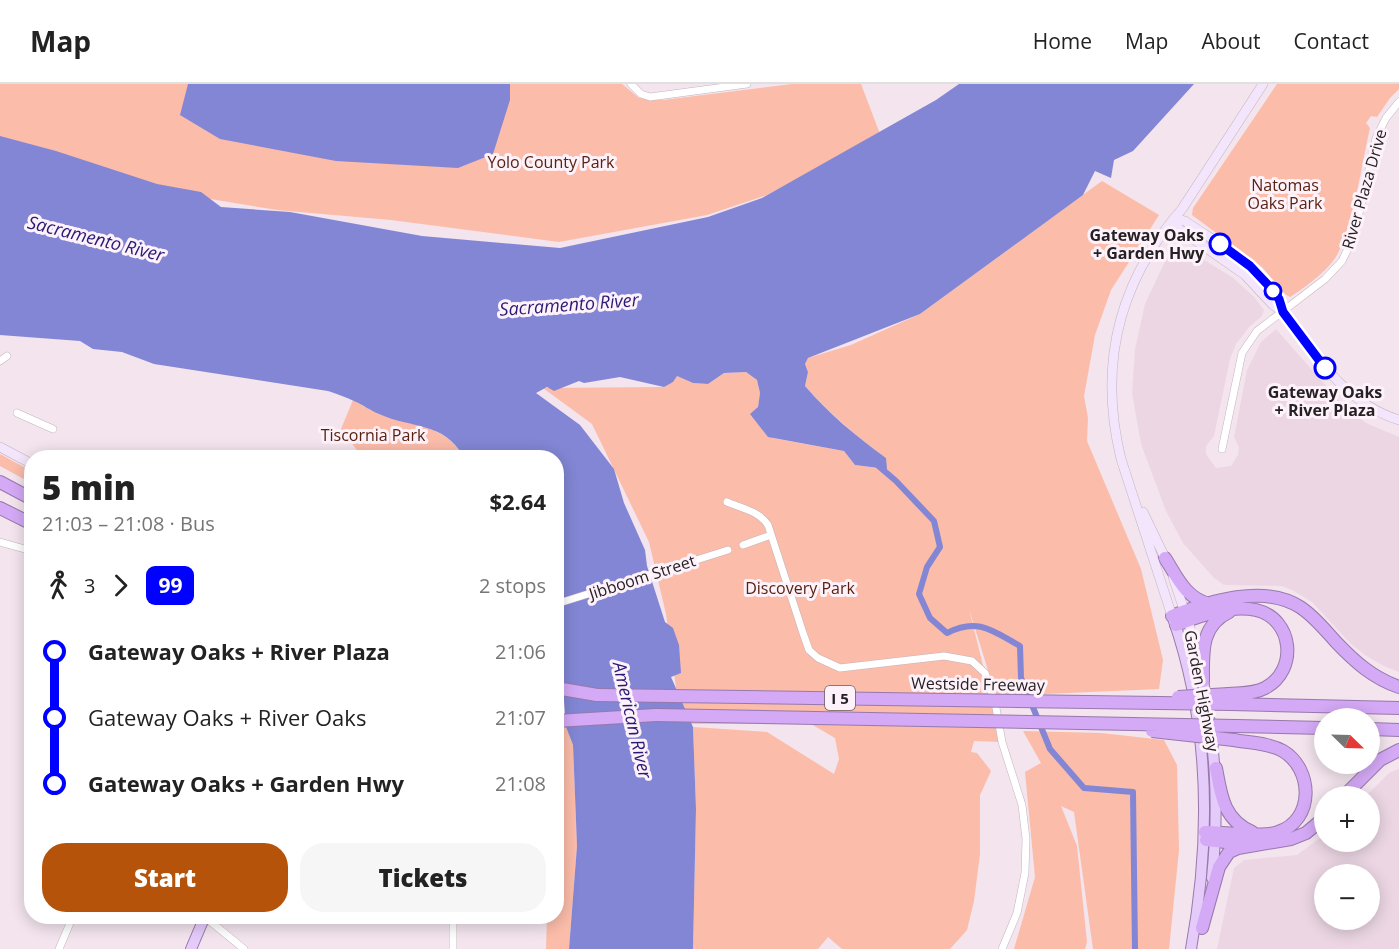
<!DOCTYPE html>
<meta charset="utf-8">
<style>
:root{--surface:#fff;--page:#f6f6f6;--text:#222;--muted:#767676;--line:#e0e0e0;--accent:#b45309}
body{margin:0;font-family:"Open Sans",sans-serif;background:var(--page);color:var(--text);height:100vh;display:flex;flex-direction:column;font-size:22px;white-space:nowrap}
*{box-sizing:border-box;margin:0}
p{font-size:20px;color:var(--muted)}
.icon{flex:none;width:33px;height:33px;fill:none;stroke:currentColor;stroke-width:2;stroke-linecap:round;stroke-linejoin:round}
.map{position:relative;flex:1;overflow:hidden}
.details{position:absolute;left:24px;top:366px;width:540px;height:474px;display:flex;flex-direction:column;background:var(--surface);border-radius:24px;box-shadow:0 3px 15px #0003}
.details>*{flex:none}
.badge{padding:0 12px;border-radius:9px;font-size:21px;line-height:39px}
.needle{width:39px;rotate:113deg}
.controls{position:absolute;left:1314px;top:624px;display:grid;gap:12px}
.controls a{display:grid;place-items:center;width:66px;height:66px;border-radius:50%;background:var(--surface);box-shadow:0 3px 15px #0003;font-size:30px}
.map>.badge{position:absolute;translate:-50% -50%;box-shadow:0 0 0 3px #fff}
.legs{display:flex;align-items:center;gap:9px;height:66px;padding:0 18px;font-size:20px}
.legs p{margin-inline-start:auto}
.head{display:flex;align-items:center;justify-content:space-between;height:102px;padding:0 18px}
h1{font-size:33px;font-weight:800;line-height:45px}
.cta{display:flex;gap:12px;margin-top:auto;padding:12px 18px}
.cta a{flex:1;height:69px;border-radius:24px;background:var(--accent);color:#fff;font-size:24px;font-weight:800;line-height:69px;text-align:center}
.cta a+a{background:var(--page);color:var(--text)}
ul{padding:0 18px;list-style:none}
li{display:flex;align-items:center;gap:21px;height:66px;font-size:22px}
li i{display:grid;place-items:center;width:9px;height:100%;margin:0 8px;background:currentColor}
li i::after{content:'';width:15px;height:15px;margin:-8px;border:4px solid;border-radius:50%;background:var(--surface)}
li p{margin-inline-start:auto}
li:first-child i{background:linear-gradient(#0000 50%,currentColor 0)}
li:last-child i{background:linear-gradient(currentColor 50%,#0000 0)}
header{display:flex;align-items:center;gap:36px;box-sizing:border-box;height:84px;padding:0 30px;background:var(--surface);border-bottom:2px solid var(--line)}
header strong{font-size:28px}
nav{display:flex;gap:33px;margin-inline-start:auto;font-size:21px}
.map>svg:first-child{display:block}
.built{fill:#ecd6e4;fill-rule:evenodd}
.green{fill:#fbbca9}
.water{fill:#8286d4}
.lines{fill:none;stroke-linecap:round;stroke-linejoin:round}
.canal{stroke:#8286d4;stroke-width:6}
.street-casing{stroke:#c3b4be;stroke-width:8}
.secondary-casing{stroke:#c3b4be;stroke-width:10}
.primary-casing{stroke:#9779ac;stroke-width:12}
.highway-casing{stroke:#9779ac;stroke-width:14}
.street{stroke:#fff;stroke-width:7}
.secondary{stroke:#f2e5fc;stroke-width:9}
.primary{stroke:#e5cbfa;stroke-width:10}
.highway{stroke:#d4a9f6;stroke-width:12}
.highway-bridge-casing{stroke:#9779ac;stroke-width:14;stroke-linecap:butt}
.highway-bridge{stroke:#d4a9f6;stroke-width:12}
.line-1-casing{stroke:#fff;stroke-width:14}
.line-1{stroke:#00f;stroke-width:9}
.stop-1-dot{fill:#fff;stroke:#00f;stroke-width:3}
.labels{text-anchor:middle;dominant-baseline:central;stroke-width:6;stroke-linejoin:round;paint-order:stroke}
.shield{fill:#fef2fa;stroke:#665f64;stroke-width:1.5}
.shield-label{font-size:15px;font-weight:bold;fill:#252023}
.park-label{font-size:16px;fill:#592210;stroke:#fef2fa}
.street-label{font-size:16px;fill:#252023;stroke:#fef2fa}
.stop-label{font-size:16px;font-weight:bold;fill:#252023;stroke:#fef2fa;text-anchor:end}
.water-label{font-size:18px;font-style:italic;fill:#281b76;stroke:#fef2fa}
</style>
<header>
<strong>Map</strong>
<nav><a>Home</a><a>Map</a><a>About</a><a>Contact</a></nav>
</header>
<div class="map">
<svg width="1399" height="865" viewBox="0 0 1399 865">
<rect width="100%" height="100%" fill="#f3e4ed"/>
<path class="built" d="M1184,164L1232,193L1254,213L1264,226L1262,232L1249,243L1236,260L1230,275L1214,352L1206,362V370L1216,384L1231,382L1238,371L1239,363L1234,353L1247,286L1261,258L1276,245L1342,320L1366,339L1399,353V588L1384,582L1365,571L1350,559L1312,518L1294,507L1282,502L1224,501L1214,494L1183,459L1166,427L1141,360L1132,309L1135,265L1145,220L1169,169Z
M1399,685V865H1217L1234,784L1244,776L1297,771L1324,751V758H1370V712H1366L1389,689ZM1324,790H1370V836H1324Z"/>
<path class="green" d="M0,0H622L639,14L663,16L792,0H861L880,50L767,111L707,131L559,158L391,136L277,126L156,106L0,74Z
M1277,0H1399V5L1390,14L1377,33L1371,32L1366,39L1370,44C1362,77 1352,153 1333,177C1322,191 1305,203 1290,213L1285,210L1262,183L1192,131L1193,124Z
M1102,97L1159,131L1111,206L1095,251L1084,312L1088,334L1087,357L1141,485L1163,576L1159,605L996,612L969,525L1002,658L974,657L971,668L977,669L991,687L980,711V770L974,817L967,846L950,865H842L828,853L818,865H693L696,725L693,643L767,648L834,690L839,675L835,654L811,640H681L666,530L649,458L592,340L543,304L664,303L677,292L693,299L708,300L724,289L746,288L757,296L760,309L758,323L772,354L844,367L855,381L886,385V374C857,353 829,329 805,302L808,288L805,280L808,274L851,261L920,230Z
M353,316C362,321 372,328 382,331C414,342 445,341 464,373H362L341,345Z
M0,370L31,387V399L0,382Z
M557,642L566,643L573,661L577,762L569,865H546L547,833L556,832Z
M1023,647L1101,649L1164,656L1177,681L1179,766L1169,865H1093L1074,728L1061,722L1077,762L1087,858L1085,865H1014L1035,793L1025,688L1041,679Z"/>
<path class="water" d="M188,0H510V16L493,70L458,84L336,77L220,55L180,31Z
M959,0H1194L1133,67L1114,76L1111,94L1095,87L1083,111L920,230L808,274L805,280L808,288L805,302C829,330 857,353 886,374L887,385L855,381L844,367L768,353L750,330L758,323L760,309L757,296L746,288L724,289L708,300L693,299L677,292L673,298L664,303L620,293L584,299L579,297L554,307L547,303L536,309L580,341L614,385L624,419L645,466L647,482L665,538L673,544L679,561L681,589L671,593L693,643L696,725L693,865H569L577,762L573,661L566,643L562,590L556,576V374L464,373C443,337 412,345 379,330C371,327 363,321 354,317C346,313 337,310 328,307L154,280L122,268L93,265L80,257L0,251V52L56,67L157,100L201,108L221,123L290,128L422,152L560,164L708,133L762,114L936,16Z"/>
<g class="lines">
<path class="canal" d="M875,379L896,397L934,437L940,463L927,483L919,510L930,534L947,549C978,533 993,547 1020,562L1021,594L1050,665L1084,704L1133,708L1135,865"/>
<g class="street-casing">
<path id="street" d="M631,0L641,10L650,13L747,0
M0,277L7,272
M17,329L53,345
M1222,365L1242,269L1257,247L1325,195L1342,177L1354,152L1376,54L1386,34L1399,18
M727,418C741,424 759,427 768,441L803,549L809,566L818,574L840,584L944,572L972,577L985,589L995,618L1002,658L1022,721L1026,755L1025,789L1017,829L1002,865
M0,458L32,467
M743,461L771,451
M556,520L728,466
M453,832V865
M205,833L244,865
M59,865L73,832"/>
</g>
<g class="secondary-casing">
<path id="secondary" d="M1174,134L1179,145L1245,191L1273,221L1283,228C1316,271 1344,319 1399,336
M1174,134L1185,137C1220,162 1269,183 1283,228
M0,363L32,380
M1143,428L1167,478
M1173,493L1190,544L1200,584
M1172,532L1121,375C1098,281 1118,198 1182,125L1263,0"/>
</g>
<g class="primary-casing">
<path id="primary" d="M1173,534C1210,641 1211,755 1191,865
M1203,597C1216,665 1219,725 1212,794
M191,865L205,832"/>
</g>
<g class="highway-casing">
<path id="highway" d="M0,398L32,415
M0,424L32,440
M1165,474C1177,493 1186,515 1210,520
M1172,532C1210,517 1264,500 1300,523C1314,532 1325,546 1336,558C1355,578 1373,594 1399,603
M1176,541C1200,532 1230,520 1256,526C1294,535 1298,587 1265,604C1254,610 1241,609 1229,610
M1203,597C1203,569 1200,542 1229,528
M556,604L597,611
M1231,620L1399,624
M556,637L656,631
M1236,642L1324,644
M1370,645L1399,646
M1216,684C1221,711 1223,735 1252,748
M1344,712L1380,676L1399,666
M1205,748C1224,748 1262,754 1278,748C1315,736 1313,685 1283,667C1269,659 1250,659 1234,656
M1206,756L1246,760
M1202,844L1219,783L1229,768L1238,764L1291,755L1306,749L1324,734"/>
</g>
<use href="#street" class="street"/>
<use href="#secondary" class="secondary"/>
<use href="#primary" class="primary"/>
<use href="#highway" class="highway"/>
<g class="highway-bridge-casing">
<path id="highway-bridge" d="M597,611L1231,620
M1178,613L1229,610
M656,631L1236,642
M1152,647L1234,656"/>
</g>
<use href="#highway-bridge" class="highway-bridge"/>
</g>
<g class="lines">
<g class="line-1-casing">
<path id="line-1" d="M1220,160L1250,182L1268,201L1279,215L1283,228L1325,284"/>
</g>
<use href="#line-1" class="line-1"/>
</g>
<g class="stop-1-dot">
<circle cx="1220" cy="160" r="10"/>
<circle cx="1273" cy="207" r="8"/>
<circle cx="1325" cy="284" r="10"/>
</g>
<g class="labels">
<rect class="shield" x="825" y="602" width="30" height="24" rx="4.5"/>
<g class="shield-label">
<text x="840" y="614">I 5</text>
</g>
<g class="park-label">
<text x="551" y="78">Yolo County Park</text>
<text x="1285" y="101">Natomas<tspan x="1285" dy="18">Oaks Park</tspan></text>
<text x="373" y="351">Tiscornia Park</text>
<text x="800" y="504">Discovery Park</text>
</g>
<g class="street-label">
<text transform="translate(1364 105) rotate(-74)">River Plaza Drive</text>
<text transform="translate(642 493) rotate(-18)">Jibboom Street</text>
<text transform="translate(978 600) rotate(1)">Westside Freeway</text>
<text transform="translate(1202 607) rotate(79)">Garden Highway</text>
</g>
<g class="stop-label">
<text x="1204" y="151">Gateway Oaks<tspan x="1204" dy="18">+ Garden Hwy</tspan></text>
<text x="1325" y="308" text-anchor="middle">Gateway Oaks<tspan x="1325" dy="18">+ River Plaza</tspan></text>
</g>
<g class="water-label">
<text transform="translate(96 154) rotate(14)">Sacramento River</text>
<text transform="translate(569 220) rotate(-4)">Sacramento River</text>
<text transform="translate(633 636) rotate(77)">American River</text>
</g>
</g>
</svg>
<div class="controls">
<a><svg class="needle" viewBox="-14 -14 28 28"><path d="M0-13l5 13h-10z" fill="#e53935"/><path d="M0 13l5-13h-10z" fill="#767676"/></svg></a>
<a>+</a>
<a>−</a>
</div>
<section class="details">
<div class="head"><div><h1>5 min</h1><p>21:03 – 21:08 · Bus</p></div><b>$2.64</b></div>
<div class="legs"><svg class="icon" aria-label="walk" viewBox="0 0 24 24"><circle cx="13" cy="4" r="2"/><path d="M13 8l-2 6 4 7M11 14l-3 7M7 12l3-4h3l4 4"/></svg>3<svg class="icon" aria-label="forward" viewBox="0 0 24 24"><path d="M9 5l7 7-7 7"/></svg><b class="badge" style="background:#00f;color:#fff">99</b><p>2 stops</p></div>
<ul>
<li><i style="color:#00f"></i><b>Gateway Oaks + River Plaza</b><p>21:06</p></li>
<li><i style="color:#00f"></i><span>Gateway Oaks + River Oaks</span><p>21:07</p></li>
<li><i style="color:#00f"></i><b>Gateway Oaks + Garden Hwy</b><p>21:08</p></li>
</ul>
<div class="cta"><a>Start</a><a>Tickets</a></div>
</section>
</div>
